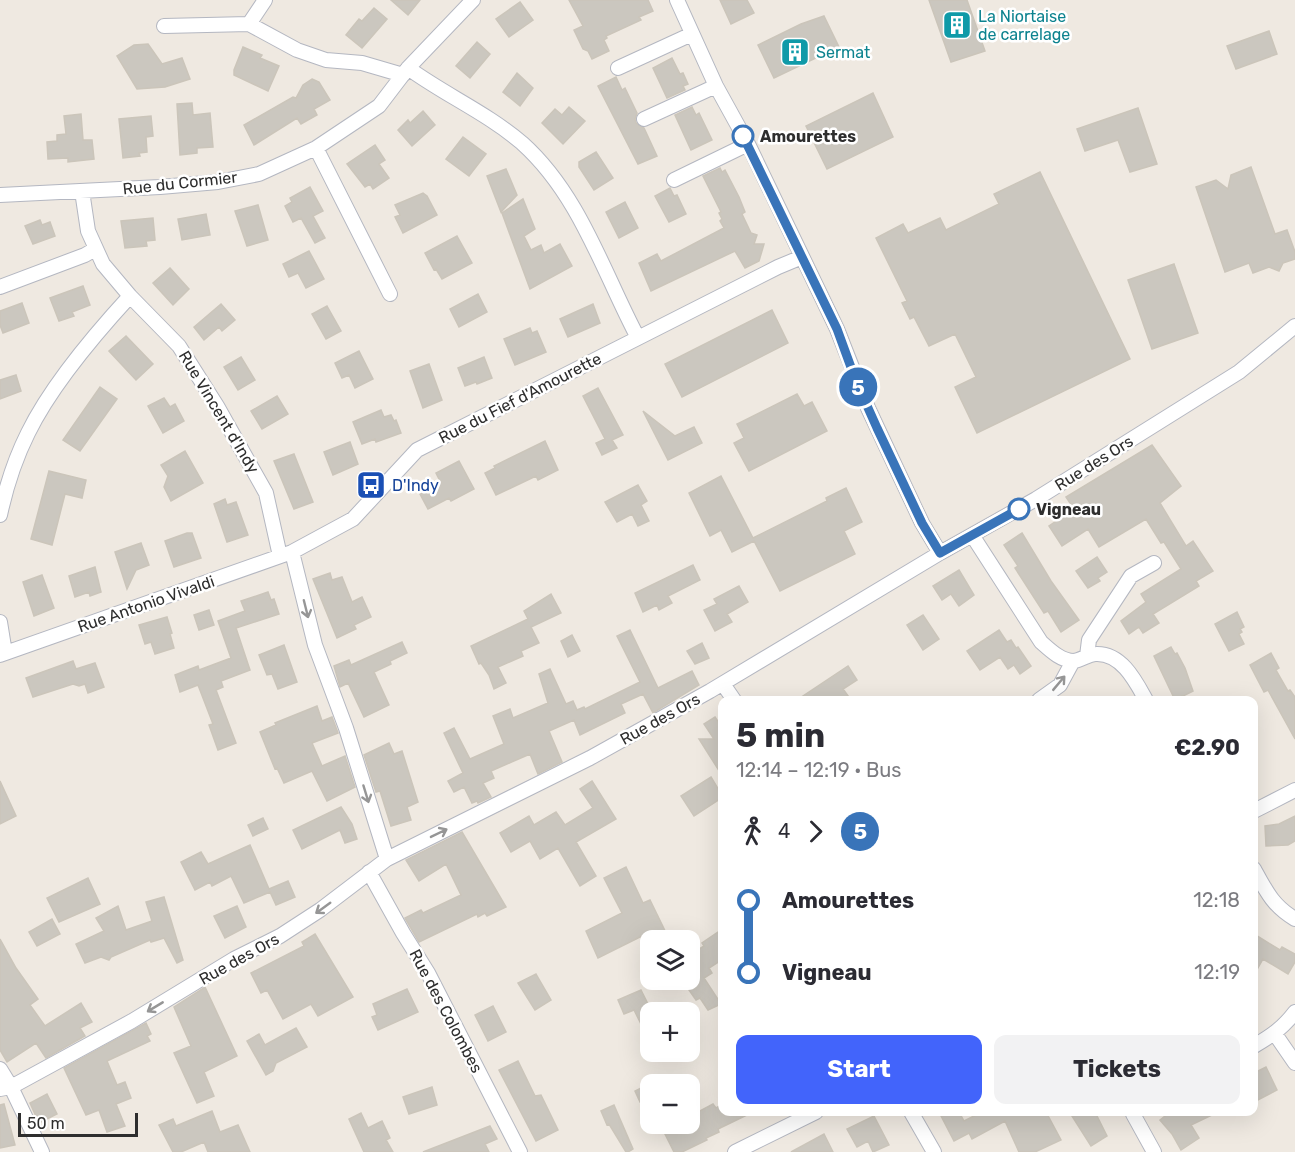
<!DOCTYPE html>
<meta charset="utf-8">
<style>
:root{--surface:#fff;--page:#f2f2f3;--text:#2b2b33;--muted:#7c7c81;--accent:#4264fb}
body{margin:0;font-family:Rubik,sans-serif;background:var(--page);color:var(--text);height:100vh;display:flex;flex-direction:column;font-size:22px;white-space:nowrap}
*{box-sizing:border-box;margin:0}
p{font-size:20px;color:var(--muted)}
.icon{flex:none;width:33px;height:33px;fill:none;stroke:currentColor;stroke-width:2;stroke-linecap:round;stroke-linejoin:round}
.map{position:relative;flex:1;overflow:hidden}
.drawer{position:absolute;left:718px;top:696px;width:540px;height:420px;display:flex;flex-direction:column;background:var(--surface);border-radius:12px;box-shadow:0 6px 24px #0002}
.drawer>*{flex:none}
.badge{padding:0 12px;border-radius:20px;font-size:21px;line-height:39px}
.controls{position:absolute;left:640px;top:930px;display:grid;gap:12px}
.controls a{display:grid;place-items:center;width:60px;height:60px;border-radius:12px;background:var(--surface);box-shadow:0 6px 24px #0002;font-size:30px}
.scale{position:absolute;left:18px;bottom:15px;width:120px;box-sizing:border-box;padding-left:6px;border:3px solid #2e2e2e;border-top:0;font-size:16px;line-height:21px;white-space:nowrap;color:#2e2e2e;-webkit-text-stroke:4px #fff;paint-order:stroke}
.map>.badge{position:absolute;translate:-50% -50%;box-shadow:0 0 0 3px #fff}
.legs{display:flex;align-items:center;gap:9px;height:66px;padding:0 18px;font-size:20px}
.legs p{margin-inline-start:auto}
.summary{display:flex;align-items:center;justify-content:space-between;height:102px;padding:0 18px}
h1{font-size:33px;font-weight:700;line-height:45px}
.action{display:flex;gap:12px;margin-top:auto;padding:12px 18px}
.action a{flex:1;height:69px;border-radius:12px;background:var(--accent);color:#fff;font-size:24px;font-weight:700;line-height:69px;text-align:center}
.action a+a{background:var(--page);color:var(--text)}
ul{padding:0 18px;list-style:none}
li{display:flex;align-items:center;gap:21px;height:72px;font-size:22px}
li i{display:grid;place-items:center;width:9px;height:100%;margin:0 8px;background:currentColor}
li i::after{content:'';width:15px;height:15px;margin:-8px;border:4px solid;border-radius:50%;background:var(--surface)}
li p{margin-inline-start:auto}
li:first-child i{background:linear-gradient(#0000 50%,currentColor 0)}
li:last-child i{background:linear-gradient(currentColor 50%,#0000 0)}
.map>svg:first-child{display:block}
.building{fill:#cbc7bf;stroke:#cbc5ba;stroke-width:1.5}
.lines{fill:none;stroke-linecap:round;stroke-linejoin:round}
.street-casing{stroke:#b4b7c1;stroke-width:16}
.street{stroke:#fff;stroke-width:14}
.oneway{stroke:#969696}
.line-1-casing{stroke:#fff;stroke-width:14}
.line-1{stroke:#3974b9;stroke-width:9}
.stop-1-dot{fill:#fff;stroke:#3974b9;stroke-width:3}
.labels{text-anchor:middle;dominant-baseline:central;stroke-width:5;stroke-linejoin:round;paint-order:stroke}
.culture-label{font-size:16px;fill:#0d838f;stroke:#fff;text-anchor:start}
.stop-label{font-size:16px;font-weight:bold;fill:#2e2e2e;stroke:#fff;text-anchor:start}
.street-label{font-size:16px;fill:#2e2e2e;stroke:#fff}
.transit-label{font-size:16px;fill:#164399;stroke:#fff;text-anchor:start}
</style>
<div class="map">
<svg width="1295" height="1152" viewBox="0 0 1295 1152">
<rect width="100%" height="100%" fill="#efe9e1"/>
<path class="building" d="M391,0H420L408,15Z
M569,0H648L653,11L639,17L641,20L606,36L607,38L604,40L609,51L592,59L588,51L583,49L574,30L583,26Z
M720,0H747L754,13L731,24Z
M929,0H967L985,51L951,62Z
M520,2L533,20L509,37L496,19Z
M374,8L387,19L362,48L346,35L359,19L362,21Z
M824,16L839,47L774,78L758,45L801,24Z
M1269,31L1277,54L1236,69L1227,46Z
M477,42L490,54L470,78L456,66Z
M148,44L162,64L182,58L190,79L165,87L137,89L117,56L134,45Z
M243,47L262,55L260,58L279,66L268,91L234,75V70Z
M672,58L680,74L683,73L688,84L683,86L685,90L667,98L653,68Z
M517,73L533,88L520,106L503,92Z
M616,77L622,90L625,88L637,113L635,119L636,123L644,128L657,156L638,164L598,86Z
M312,79L319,82L330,100L314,109L317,115L301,124L297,118L254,145L244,125L293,97L296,98L303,85Z
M873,93L893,137L827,169L806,126Z
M192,103L193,115L210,113L213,147L197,148V153L180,155L177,104Z
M569,107L585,121L563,144L542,123L555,109L562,115Z
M692,107L696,115L699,113L712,140L691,150L675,115Z
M1138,108L1157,164L1130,172L1118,140L1085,151L1077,129Z
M423,111L435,125L412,146L398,130L408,120L410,123Z
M81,114L83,140H92L94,159L68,162V158L48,159L47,142L57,141V135L66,134L64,116Z
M151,116L153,136L146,137L147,152L139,153L140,156L123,158L119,119Z
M463,137L486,154L469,176L446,159Z
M375,145L385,160L379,164L389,178L373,189L370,184L365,187L347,164Z
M596,152L613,178L594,190L579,167V162Z
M1251,167L1275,234L1287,230L1295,252V259L1283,263L1279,271L1269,267L1253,273L1249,263L1225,272L1196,187L1216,180L1228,189L1231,175Z
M720,168L722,172L725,170L739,197L745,212L742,214L751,233L757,235L754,244H764L759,261L745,268L735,251L651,291L639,263L657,254L661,261L724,228L720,221L722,219L719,213L721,212L703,176Z
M506,169L517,195L501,212L487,176Z
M1040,172L1130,359L977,433L955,387L976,377L955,334L929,346L914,317L910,319L902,303L907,301L876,238L903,224L908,233L940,218L946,230L999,204L994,194Z
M310,187L323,211L313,216L325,238L315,243L301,218L293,222L285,206L292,202L290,198Z
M670,188L674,196L677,195L686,214L669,222L655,196Z
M423,193L427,196L437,215L403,233L395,217L400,215L395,205Z
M523,199L535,229L524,236L531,250L541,245L544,253L560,244L572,266L530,289L502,213Z
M625,202L638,228L619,238L606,212Z
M258,205L268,240L247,246L235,211Z
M206,214L210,235L182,240L178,219Z
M153,218L155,240L146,241L147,246L125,248L121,221Z
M40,220L42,225L50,222L55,236L33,244L25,226Z
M457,236L472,263L442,279L436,269L434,270L425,253Z
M309,251L324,279L306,288L298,273L289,277L283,264Z
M1174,264L1198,333L1152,349L1128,280Z
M170,268L189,289L173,305L153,283Z
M83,286L90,305L72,312L74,316L59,321L50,298Z
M478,294L487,312L459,327L450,309Z
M22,303L29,323L3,333L0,325V311Z
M221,304L235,320L222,331L219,327L204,340L194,327Z
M593,304L600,323L568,337L560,319Z
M327,306L341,331L326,339L312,314Z
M772,310L788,343L682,397L665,364Z
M530,328L532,333L537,331L546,352L515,365L504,339Z
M126,336L153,364L136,380L109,351Z
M359,351L373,379L355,388L349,375L342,378L335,363Z
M241,357L255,380L238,390L224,367Z
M484,357L492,378L477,384L476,382L465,386L458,368Z
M429,364L442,400L423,408L410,371Z
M16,375L21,391L0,399V380Z
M100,387L117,399L80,451L63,440Z
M598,388L623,435L612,440L617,448L602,455L596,443L605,439L583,396Z
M797,394L804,406L812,402L827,431L749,471L734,443L744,438L737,424Z
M277,396L288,414L262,429L251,411Z
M164,398L170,407L175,404L184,421L163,433L148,406Z
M381,410L384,417L391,415L394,421L396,420L401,433L376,442L375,439L362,444L353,422Z
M643,411L675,436L694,427L702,443L668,460Z
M545,441L558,470L538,480L536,476L496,495L485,473L495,468L494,466Z
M350,442L358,464L333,475L324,452Z
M1152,445L1181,486L1160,503L1186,546L1193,541L1213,571L1196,581L1199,586L1153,614L1159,623L1143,633L1139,627L1129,634L1121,621L1146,602L1141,594L1181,569L1164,542L1161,543L1146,519L1099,547L1088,529L1062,546L1049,526L1074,509L1066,497Z
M185,451L203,483L171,501L164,487L168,476L161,465Z
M294,454L313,502L294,509L274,461Z
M459,461L474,489L451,501L449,498L428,509L420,494L441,483L436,473Z
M49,471L86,480L82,498L65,494L52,545L31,539Z
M721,476L753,538L827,501L826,498L846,488L862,522L844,531L855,554L780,591L754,541L732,552L721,530L710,536L689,493Z
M638,485L647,501L641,505L649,521L638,526L632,514L617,522L605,502Z
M225,499L227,505L236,502L248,535L227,542L214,504Z
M187,533H192L201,558L174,567L165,541Z
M1022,533L1051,581L1079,620L1061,632L1048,611L1044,613L1015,568L1018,566L1004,545Z
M141,543L149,565L136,570L127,589L115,552Z
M1097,557L1107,572L1098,578L1100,581L1088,588L1076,571Z
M693,565L700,580L668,596L672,603L659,610L657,605L643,612L635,593Z
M95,567L101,592L90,596L89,592L75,597L69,576Z
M959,570L974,595L959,606L951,594L942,600L933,586Z
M330,573L332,580L342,577L352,602L362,597L371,617L354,625L356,629L337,638L313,579Z
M42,575L54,608L34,616L23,582Z
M739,586L748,602L727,614L732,622L715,631L704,610L717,604L714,599Z
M268,592L271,600L274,599L279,614L236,628L250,670L221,681L223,687L216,690L236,743L218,750L209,725L213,724L198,685L180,692L175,675L198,666L199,670L231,658L218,621L245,611L241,601Z
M551,594L561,613L531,627L539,643L521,651L523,656L498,667L506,683L494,689L489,675L481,663L479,664L471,646L528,619L524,611Z
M209,610L214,625L199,630L194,615Z
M1237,612L1244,627L1240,629L1242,632L1239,634L1244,644L1229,651L1215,624Z
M923,615L939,639L923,650L907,625Z
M167,617L172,633L170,634L174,648L155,654L151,642L145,644L139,625Z
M630,630L658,688L692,671L699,685L653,713L643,694L621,704L625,713L580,735L574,720L549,731L562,762L538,774L530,754L491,771L494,778L483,783L491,797L478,803L477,801L472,803L464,787L454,792L448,781L463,773L444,733L454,728L470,759L504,744L493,716L510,709L513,718L548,703L539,674L550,669L566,704L573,701L577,710L584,707L585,709L640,682L617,636Z
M999,630L1007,642L1011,640L1016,648L1018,647L1031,666L1020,674L1014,665L1008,669L1000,657L980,670L967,651Z
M572,635L580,651L568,657L561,641Z
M402,642L407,653L390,661L391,664L374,672L389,705L364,717L348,683L340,687L334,666L349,660L351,665Z
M702,643L709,658L695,664L687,651Z
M284,645L297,682L278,689L272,674L267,675L259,655Z
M1171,647L1175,654L1177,653L1185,668L1193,691L1175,700L1154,656Z
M1271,653L1279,668L1276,670L1288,691L1290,690L1295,697V739L1268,690L1264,692L1250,665Z
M73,661L76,669L95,663L104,687L88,693L85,684L79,686L73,684L33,697L26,678Z
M848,666L857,680L843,689L851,700H797Z
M317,706L322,721L332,717L338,733L312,743L322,766L345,756L355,787L327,801L312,771L284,783L277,768L275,769L260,732L276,725L275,723Z
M715,717L723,729V777L699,739H714L704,724Z
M389,743L394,754L402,751L418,802L407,807L411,820L391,826L380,791L376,792L364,755Z
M711,777L723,797L694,816L681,796Z
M0,781L16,816L0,824Z
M592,781L616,819L576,842L596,876L580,886L558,848L540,859L530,841L511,852L500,833L529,816L534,825L556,812L565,825L593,808L580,789Z
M341,807L352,824L357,839L345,843L340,830L302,849L293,830Z
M1295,816V841L1288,845L1266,846L1265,826L1279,824Z
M263,818L268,829L253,836L248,825Z
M462,832L506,907L487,916L485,913L478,917L477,914L419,942L405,918L421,910L423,913L461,895L446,864L419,881L406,860Z
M250,845L269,889L288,881L295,897L276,905L270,892L244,903L231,876L212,886L210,882L195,890L181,862L201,852L208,864Z
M626,867L643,903L650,900L667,935L656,940H651L649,944L644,935L598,958L586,931L622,913L604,878Z
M88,878L100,904L59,922L47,898Z
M164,897L183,960L177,963L164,938L151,942L150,940L111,957L109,960L101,957L85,963L76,944L104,931L96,918L118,906L126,930L152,921L146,902Z
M237,906L246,927L225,938L214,916Z
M52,919L60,934L37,946L29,932Z
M718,932L723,940V959L709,968L712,973L704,978L721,1004L708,1010L700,998L696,1000L682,980H690V955L704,946L702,943Z
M315,934L353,997L318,1016L311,1004L283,1019L267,990L261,993L251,973L304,946L302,942Z
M1254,934L1280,950L1282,947L1295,954V962L1288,974L1263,959L1254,975Z
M0,939L16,968L38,999L30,1005L45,1026L81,1003L92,1022L80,1028L85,1036L46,1058L36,1043L7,1062L0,1050Z
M536,974L551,1000L535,1010L518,983Z
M205,987L237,1056L204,1072L214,1096L197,1103L174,1053L191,1046L174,1007Z
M407,989L418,1012L378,1030L372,1017L377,1015L373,1004Z
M641,990L651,1010V1022L642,1026L634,1010L624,1014L618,1000Z
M493,1006L506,1032L488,1041L475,1015Z
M146,1023L151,1034L147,1036L150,1041L107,1061L117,1085L125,1082L131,1098L116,1104L125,1126L107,1132L99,1110L86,1115L64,1068Z
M296,1028L307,1047L276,1063L273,1071L266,1075L247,1041L259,1034L265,1045Z
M518,1061L535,1096L541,1095L558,1130L536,1141L499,1070Z
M1266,1067L1277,1090L1254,1102V1073Z
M651,1083V1096L640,1102L635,1091Z
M432,1087L437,1105L409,1114L403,1097Z
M47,1094L57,1114L39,1123L30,1103Z
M4,1104L15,1145L0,1148V1105Z
M713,1104L716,1108L723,1104V1112H753L718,1129L719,1132L706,1138L707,1140L682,1152H674L664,1132L682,1124H690V1119L695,1117L694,1114Z
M614,1105L633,1149L628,1152H626L609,1124L607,1125L601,1111Z
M212,1111L220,1132L238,1125L250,1152H208L204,1142L181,1152H173L159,1125L173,1119L176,1126Z
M939,1112H959L964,1121L982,1112H1046L1061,1140L1035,1152H1019L1005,1121L972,1139L969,1133L954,1141Z
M1080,1112H1095L1107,1136L1091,1146L1072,1116Z
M1170,1112H1218L1191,1125L1199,1138L1181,1150L1172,1134L1160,1120Z
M361,1113L368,1128L382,1121L390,1138L386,1140L393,1152H364L349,1119Z
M874,1116L889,1145L873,1152L868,1141L857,1147L847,1129Z
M490,1126L497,1139L485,1144L489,1152H423Z
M824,1134L833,1152H791Z"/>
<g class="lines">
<g class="street-casing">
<path id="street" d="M677,0L716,86L748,144L837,329L868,408L922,523L940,553
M249,24L265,0
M164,26L249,24L297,50L326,60L362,63L403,75
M408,68C445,95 487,113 522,143C580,195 603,272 638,338
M618,68L692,34
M644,119L716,86
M316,148L390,294
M674,180L748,144
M82,191L88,231L103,264L130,296L179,346L217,406L266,493L280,556
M0,195L160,187L218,182L259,174L316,148L379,106L408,68L473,0
M0,287L85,255L95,249
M0,515C6,487 15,459 28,433C50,388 96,333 130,296
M972,535L1041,642C1050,650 1061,661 1074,661C1081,660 1089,654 1096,654C1122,653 1136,682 1146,700
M292,552L315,645L346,728L387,859
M0,622L5,653
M0,655L292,552L353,519L417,450L778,267L802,257
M1087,656L1089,640L1131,576L1154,563
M723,684L734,700
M1039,700L1060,685L1073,661
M1254,811L1295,790
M1254,869C1266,891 1273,906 1295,919
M369,872L403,933L428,973L520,1152
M1275,1034L1295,1063
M1254,1046C1271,1036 1283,1028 1295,1012
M0,1069L11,1087L42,1152
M0,1089L11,1087L132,1021L234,959L280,936L320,910L387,859L590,758L710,691L940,553L1036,499L1239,372L1295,326
M911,1112L934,1152
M1133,1114L1154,1152
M735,1152L816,1112"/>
</g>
<use href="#street" class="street"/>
</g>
<defs><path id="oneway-shaft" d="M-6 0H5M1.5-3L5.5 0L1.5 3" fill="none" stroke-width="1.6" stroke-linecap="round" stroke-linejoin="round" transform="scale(1.5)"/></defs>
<g class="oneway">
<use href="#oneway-shaft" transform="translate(306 609) rotate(76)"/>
<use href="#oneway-shaft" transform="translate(1059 683) rotate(-50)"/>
<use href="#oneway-shaft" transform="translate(366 794) rotate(73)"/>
<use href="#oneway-shaft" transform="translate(439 833) rotate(-26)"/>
<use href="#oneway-shaft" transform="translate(323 908) rotate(144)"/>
<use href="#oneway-shaft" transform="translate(155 1007) rotate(149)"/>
</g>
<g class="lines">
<g class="line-1-casing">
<path id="line-1" d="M743,136L837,329L856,381L877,428L922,523L940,553L1019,509"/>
</g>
<use href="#line-1" class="line-1"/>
</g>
<defs>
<g id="building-square" transform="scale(1.5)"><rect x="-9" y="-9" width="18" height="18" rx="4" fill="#0f9aa8" stroke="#fff"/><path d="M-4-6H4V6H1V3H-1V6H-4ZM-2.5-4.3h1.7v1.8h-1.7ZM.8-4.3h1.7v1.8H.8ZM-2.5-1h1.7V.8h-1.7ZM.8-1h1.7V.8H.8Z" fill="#fff"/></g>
<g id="bus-square" transform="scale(1.5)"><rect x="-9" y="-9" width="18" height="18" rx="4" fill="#1a4fb4" stroke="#fff"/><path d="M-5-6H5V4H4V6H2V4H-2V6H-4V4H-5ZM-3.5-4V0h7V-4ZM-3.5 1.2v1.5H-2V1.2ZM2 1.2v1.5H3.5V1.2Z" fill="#fff"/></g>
</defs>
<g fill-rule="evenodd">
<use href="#building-square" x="957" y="25"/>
<use href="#building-square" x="795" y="52"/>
<use href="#bus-square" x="371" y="485"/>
</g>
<g class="stop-1-dot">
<circle cx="743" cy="136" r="10"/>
<circle cx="1019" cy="509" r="10"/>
</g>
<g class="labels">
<g class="culture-label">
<text x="978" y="16">La Niortaise<tspan x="978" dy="18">de carrelage</tspan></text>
<text x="816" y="52">Sermat</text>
</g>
<g class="stop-label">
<text x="760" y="136">Amourettes</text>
<text x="1036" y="509">Vigneau</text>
</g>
<g class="street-label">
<text transform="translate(180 183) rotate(-6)">Rue du Cormier</text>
<text transform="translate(520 398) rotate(-27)">Rue du Fief d'Amourette</text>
<text transform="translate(219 412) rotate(59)">Rue Vincent d'Indy</text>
<text transform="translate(1094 463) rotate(-32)">Rue des Ors</text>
<text transform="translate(146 604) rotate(-19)">Rue Antonio Vivaldi</text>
<text transform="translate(660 719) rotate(-29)">Rue des Ors</text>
<text transform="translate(239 959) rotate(-29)">Rue des Ors</text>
<text transform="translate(446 1011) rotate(62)">Rue des Colombes</text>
</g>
<g class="transit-label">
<text x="392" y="485">D'Indy</text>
</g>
</g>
</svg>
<div class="controls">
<a><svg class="icon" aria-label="layers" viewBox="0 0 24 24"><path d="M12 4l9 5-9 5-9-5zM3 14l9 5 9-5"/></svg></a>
<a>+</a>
<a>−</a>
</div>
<div class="scale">50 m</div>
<b class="badge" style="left:858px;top:387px;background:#3974b9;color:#fff">5</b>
<section class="drawer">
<div class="summary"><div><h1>5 min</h1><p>12:14 – 12:19 · Bus</p></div><b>€2.90</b></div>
<div class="legs"><svg class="icon" aria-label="walk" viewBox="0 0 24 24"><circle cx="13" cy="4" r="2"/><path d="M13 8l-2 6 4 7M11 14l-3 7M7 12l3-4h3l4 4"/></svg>4<svg class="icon" aria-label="forward" viewBox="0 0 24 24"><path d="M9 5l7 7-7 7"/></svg><b class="badge" style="background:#3974b9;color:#fff">5</b></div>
<ul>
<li><i style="color:#3974b9"></i><b>Amourettes</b><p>12:18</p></li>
<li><i style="color:#3974b9"></i><b>Vigneau</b><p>12:19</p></li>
</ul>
<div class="action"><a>Start</a><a>Tickets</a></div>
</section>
</div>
